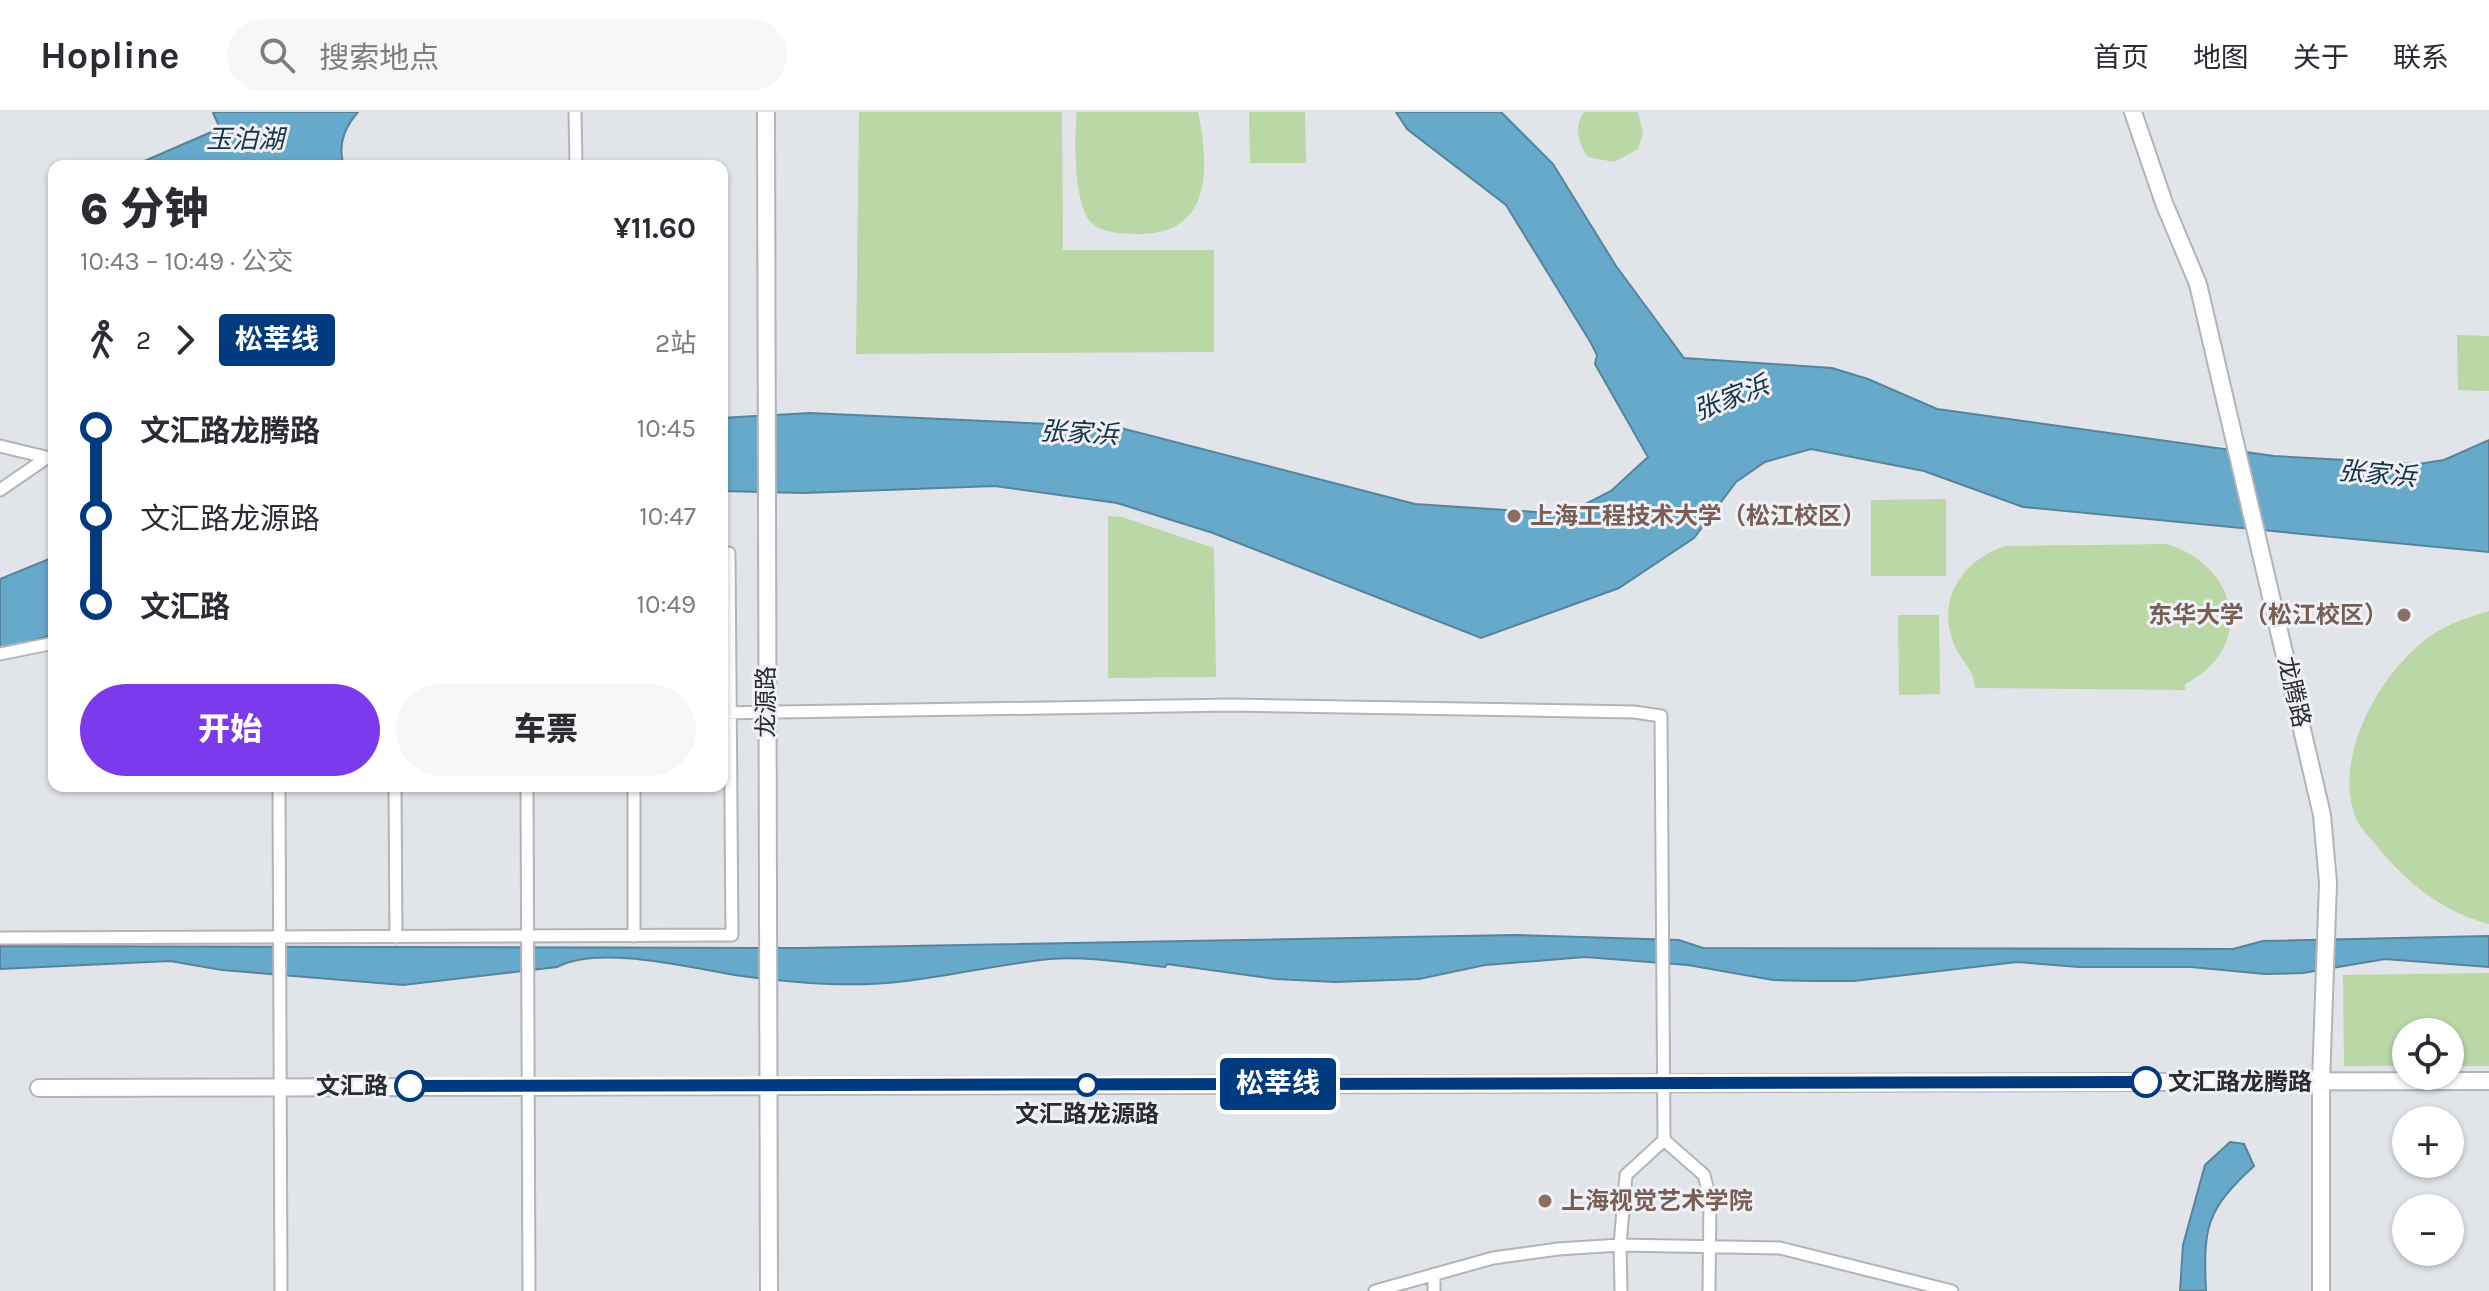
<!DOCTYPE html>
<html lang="zh">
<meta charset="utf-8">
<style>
:root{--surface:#fff;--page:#f7f7f7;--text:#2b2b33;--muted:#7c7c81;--line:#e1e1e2;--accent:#7c3aed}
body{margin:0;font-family:Karla,"Noto Sans SC",sans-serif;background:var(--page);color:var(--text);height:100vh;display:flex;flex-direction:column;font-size:30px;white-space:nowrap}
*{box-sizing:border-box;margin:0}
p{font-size:26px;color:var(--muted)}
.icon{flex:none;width:44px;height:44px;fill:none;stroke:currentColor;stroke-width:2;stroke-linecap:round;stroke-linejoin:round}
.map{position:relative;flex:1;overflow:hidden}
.drawer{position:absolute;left:48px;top:48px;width:680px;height:632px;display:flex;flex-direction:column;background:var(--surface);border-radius:16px;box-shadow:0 2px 6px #0004}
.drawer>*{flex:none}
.badge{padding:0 16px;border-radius:6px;font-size:28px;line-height:52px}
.tools{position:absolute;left:2392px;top:906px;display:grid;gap:16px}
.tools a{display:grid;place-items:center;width:72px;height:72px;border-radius:50%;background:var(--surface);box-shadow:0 2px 6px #0004;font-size:40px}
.map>.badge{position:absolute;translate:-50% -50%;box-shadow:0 0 0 4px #fff}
.legs{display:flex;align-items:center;gap:12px;height:88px;padding:0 32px;font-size:26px}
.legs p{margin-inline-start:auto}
.headline{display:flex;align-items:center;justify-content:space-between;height:136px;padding:0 32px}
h1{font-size:44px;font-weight:800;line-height:60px}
.action{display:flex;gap:16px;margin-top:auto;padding:16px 32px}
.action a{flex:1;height:92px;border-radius:48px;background:var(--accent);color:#fff;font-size:32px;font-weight:800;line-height:92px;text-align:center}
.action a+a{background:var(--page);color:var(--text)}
ul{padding:0 32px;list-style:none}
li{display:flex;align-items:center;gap:28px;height:88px;font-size:30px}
li i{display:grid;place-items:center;width:12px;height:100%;margin:0 10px;background:currentColor}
li i::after{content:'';width:20px;height:20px;margin:-10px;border:6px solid;border-radius:50%;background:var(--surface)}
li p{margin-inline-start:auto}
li:first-child i{background:linear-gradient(#0000 50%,currentColor 0)}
li:last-child i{background:linear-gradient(currentColor 50%,#0000 0)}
header{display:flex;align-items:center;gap:48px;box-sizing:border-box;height:112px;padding:0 40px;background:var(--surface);border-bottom:2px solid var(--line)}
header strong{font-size:38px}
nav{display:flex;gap:44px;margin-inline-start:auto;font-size:28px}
.search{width:560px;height:72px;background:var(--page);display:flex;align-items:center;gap:20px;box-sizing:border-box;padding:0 28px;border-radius:44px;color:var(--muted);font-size:30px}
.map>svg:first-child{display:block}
.green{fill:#bad7a6}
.water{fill:#67a9cb;stroke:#55849c;stroke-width:2}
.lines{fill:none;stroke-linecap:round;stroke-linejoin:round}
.minor-casing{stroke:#b2b4ba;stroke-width:15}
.secondary-casing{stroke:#b2b4ba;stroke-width:20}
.minor{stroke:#fff;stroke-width:11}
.secondary{stroke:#fff;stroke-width:16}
.line-1-casing{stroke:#fff;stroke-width:18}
.line-1{stroke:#003b80;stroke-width:12}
.education-dot{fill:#8d6e63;stroke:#eff1f7;stroke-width:3}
.stop-1-dot{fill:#fff;stroke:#003b80;stroke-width:4}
.labels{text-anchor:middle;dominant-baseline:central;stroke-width:6;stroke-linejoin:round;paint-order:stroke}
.education-label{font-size:24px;font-weight:bold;fill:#785e54;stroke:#eff1f7;text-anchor:start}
.street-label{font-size:24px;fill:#2b2c2e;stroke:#eff1f7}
.stop-label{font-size:24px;font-weight:bold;fill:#2b2c2e;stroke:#eff1f7;text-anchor:start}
.water-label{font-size:26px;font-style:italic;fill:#163444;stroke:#eff1f7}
</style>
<header>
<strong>Hopline</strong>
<div class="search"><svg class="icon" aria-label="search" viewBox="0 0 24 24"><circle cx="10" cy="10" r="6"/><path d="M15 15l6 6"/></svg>搜索地点</div>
<nav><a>首页</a><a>地图</a><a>关于</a><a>联系</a></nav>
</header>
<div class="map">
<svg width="2489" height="1179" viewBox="0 0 2489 1179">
<rect width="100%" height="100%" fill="#e1e4e9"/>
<path class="green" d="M859,0H1062L1063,138H1214V240L856,242Z
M1077,0H1198C1209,54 1213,120 1142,122C1128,122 1106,122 1094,113C1073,99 1074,24 1077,0Z
M1249,0H1305L1306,51H1250Z
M1584,0H1638L1643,21L1638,37L1614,50L1588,45C1578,32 1574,14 1584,0Z
M2457,223L2489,224V279L2458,278Z
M1946,387V464H1871V388Z
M1108,404L1122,405L1214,436L1216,565L1108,566Z
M2167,432C2238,454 2257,535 2185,572V578L1975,576C1974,555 1958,547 1952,527C1938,482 1965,448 2005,434Z
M2489,499V812C2441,799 2407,771 2376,733C2371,726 2361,717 2357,709C2329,645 2384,552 2438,519C2453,510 2472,504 2489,499Z
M1898,503H1939L1940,582L1899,583Z
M2489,861V954H2450V920H2406V954H2344L2343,863Z"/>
<path class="water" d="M216,0H358C344,16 337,33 344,54H133L209,21L219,14L213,1Z
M1396,0H1501L1553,52L1616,154L1684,246L1832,256L1868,267L1937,297L2274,344L2418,352L2444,348L2489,328V440L2023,395L1924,359L1811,337L1765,350L1736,370L1694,426L1619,476L1481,526L1213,421L1117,391L995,374L803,381L722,379V306L810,301L1117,315L1415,392L1566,402L1611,379L1648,345L1595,252L1597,243L1591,231L1506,93L1407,17Z
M54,445V522L0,539V467Z
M1515,823L1679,828L1703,836L2233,837L2263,829L2489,824V855L2385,847L2303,861L2265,862L2191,855H2079L2017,850L1854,869H1813L1773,868L1688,853L1585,845L1485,853L1419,867L1335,870L1276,867L1167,852L1165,855C1127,851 1088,844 1050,847C1002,852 954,863 906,869C852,876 795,871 742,864C694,857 601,832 557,855L403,873L222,858L170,849L0,857V834L800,836Z
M2230,1030L2244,1032L2254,1054C2206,1098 2203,1115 2206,1179H2180L2183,1133L2205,1053Z"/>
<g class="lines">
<g class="minor-casing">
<path id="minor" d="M575,0L576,54
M0,334L54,347
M0,378L45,347
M0,542L54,531
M722,601L1232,593L1634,600L1661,604L1664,1028L1704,1063L1710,1087L1709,1179
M279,674L281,1179
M395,674L396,825
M527,674L529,1179
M634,674V824
M0,826L732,823L729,441
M1434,1162V1179
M1375,1179L1493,1146L1558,1137L1620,1133L1780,1136L1952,1179
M1621,1179L1620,1133L1626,1063L1664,1028"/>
</g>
<g class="secondary-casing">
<path id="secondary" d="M766,0L769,1179
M2133,0L2164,91L2198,172L2322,703L2328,771L2321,969V1179
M39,976L2489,969"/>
</g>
<use href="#minor" class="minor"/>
<use href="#secondary" class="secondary"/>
</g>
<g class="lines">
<g class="line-1-casing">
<path id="line-1" d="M410,974L2146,970"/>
</g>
<use href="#line-1" class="line-1"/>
</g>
<g class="education-dot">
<circle cx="1514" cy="404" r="8"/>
<circle cx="2404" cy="503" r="8"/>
<circle cx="1545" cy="1089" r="8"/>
</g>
<g class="stop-1-dot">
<circle cx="2146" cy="970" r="14"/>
<circle cx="1087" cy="973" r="10"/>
<circle cx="410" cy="974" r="14"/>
</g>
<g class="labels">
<g class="education-label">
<text x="1530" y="404">上海工程技术大学（松江校区）</text>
<text x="2388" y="503" text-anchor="end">东华大学（松江校区）</text>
<text x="1561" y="1089">上海视觉艺术学院</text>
</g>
<g class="street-label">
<text transform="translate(2294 580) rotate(77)">龙腾路</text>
<text transform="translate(766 590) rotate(-90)">龙源路</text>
</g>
<g class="stop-label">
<text x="2168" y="970">文汇路龙腾路</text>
<text x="388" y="974" text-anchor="end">文汇路</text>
<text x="1087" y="1002" text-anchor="middle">文汇路龙源路</text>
</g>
<g class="water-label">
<text x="245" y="27">玉泊湖</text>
<text transform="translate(1731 286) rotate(-21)">张家浜</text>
<text transform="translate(1079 321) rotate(3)">张家浜</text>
<text transform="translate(2377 362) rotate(5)">张家浜</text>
</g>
</g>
</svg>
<div class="tools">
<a><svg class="icon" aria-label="locate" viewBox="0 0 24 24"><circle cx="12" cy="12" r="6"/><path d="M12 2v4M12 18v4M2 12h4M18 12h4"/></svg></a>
<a>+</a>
<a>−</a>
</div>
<b class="badge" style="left:1278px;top:972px;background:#003b80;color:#fff">松莘线</b>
<section class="drawer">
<div class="headline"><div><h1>6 分钟</h1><p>10:43 – 10:49 · 公交</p></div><b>¥11.60</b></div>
<div class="legs"><svg class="icon" aria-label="walk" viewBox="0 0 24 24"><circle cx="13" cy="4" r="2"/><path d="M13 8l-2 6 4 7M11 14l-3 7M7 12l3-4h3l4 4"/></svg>2<svg class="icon" aria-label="forward" viewBox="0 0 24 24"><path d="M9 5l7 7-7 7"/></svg><b class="badge" style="background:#003b80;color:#fff">松莘线</b><p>2站</p></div>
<ul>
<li><i style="color:#003b80"></i><b>文汇路龙腾路</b><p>10:45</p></li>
<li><i style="color:#003b80"></i><span>文汇路龙源路</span><p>10:47</p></li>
<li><i style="color:#003b80"></i><b>文汇路</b><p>10:49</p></li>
</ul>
<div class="action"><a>开始</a><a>车票</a></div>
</section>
</div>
